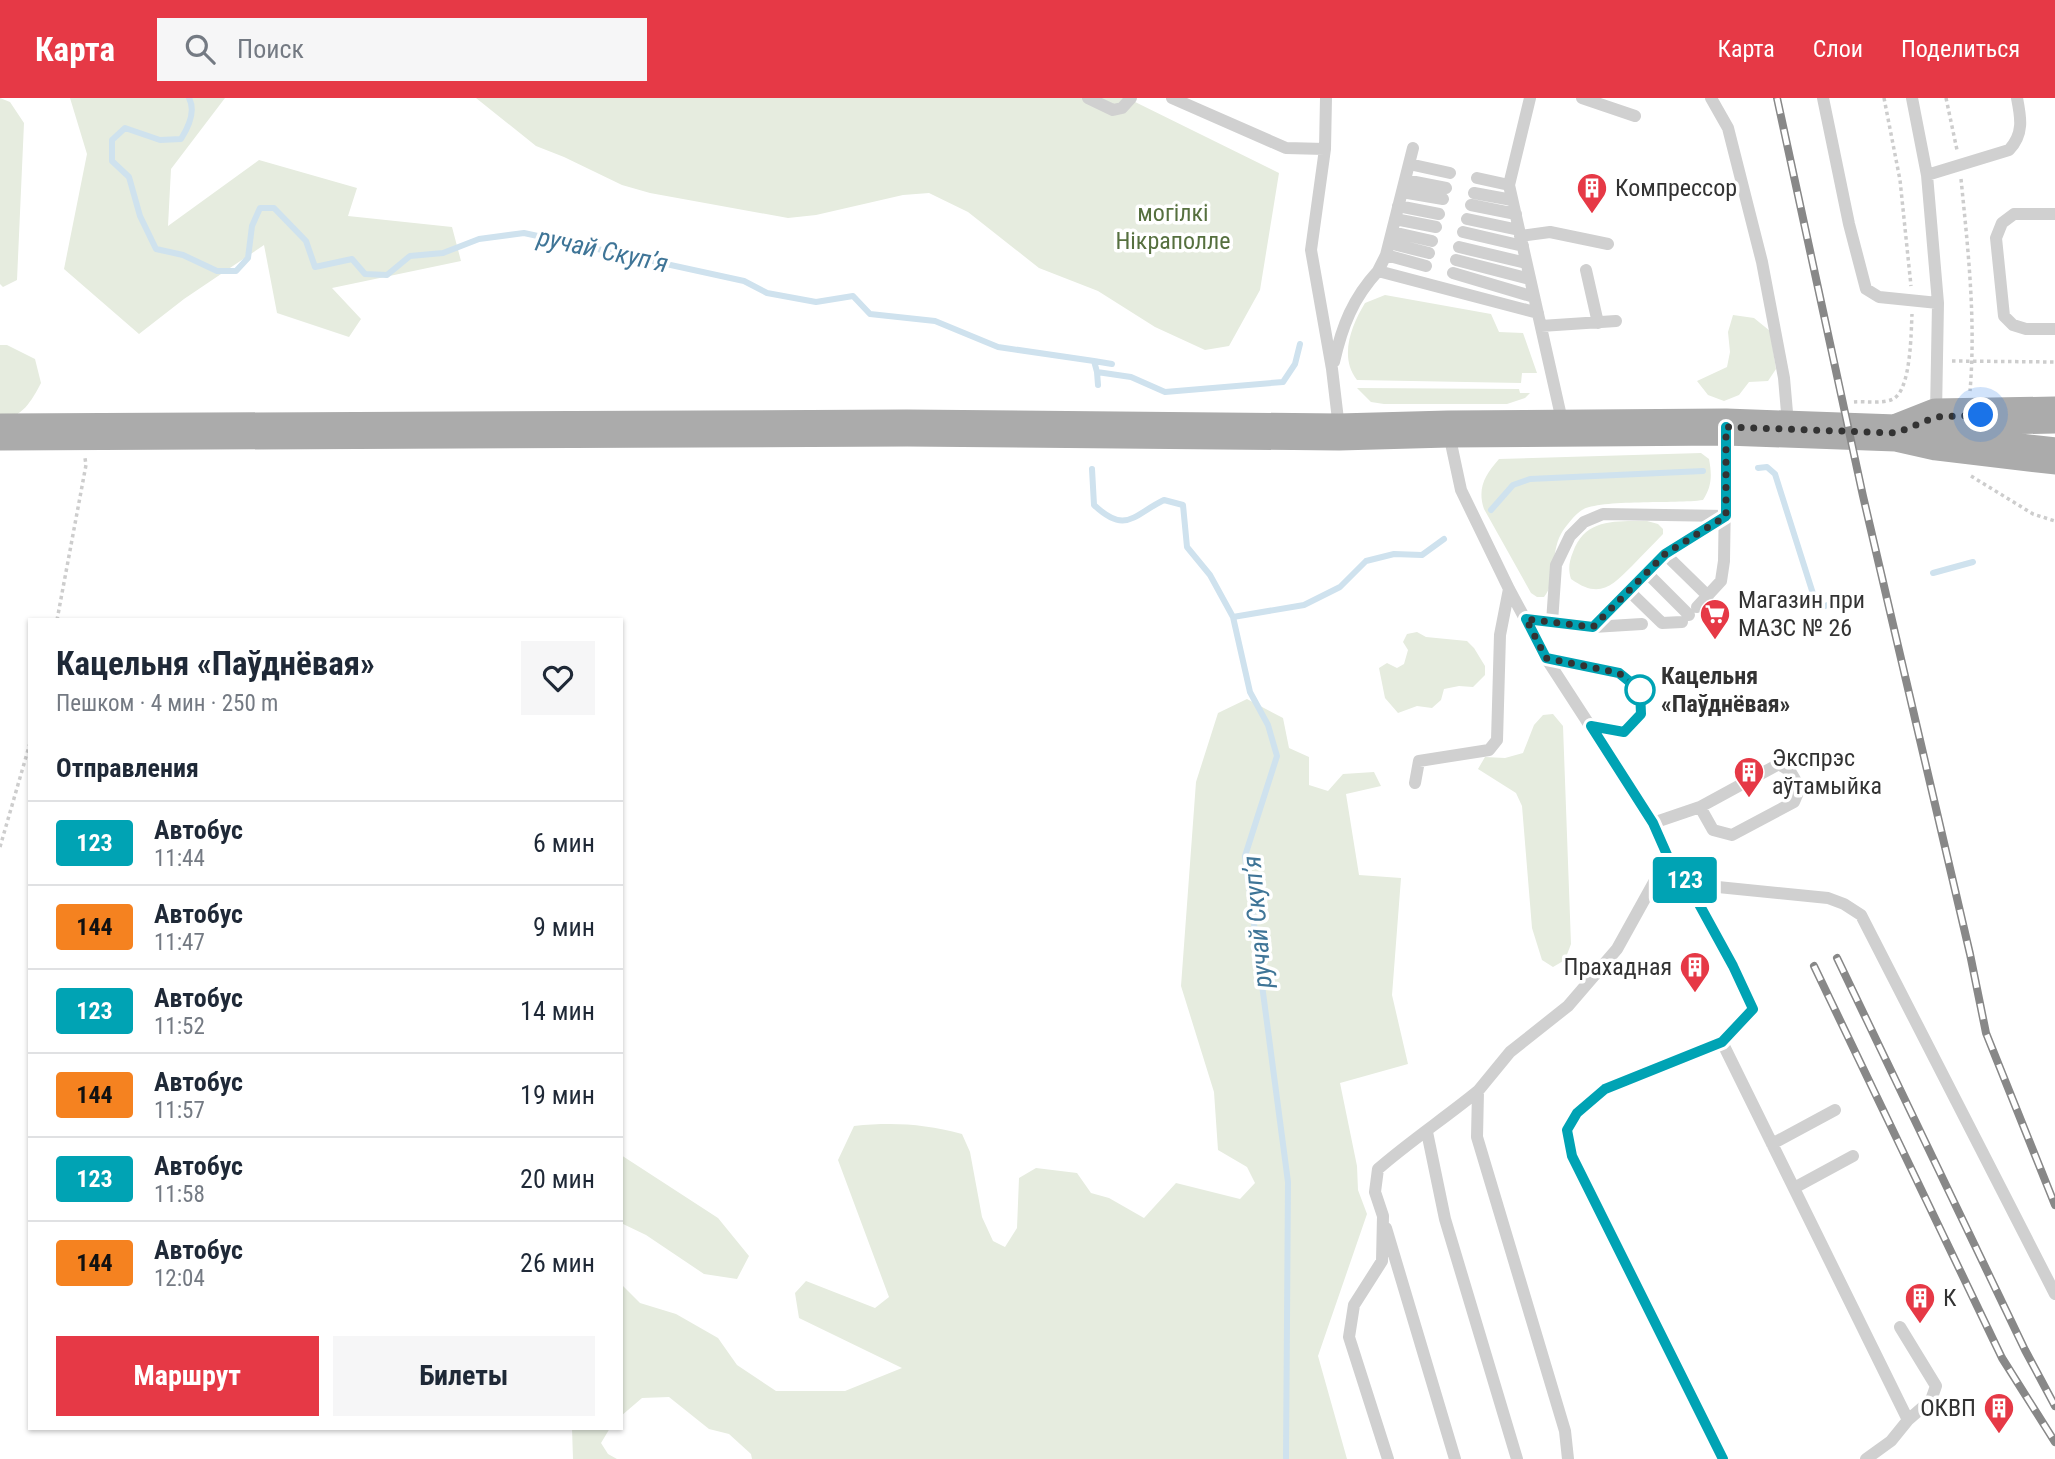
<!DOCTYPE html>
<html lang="ru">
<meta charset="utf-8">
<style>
:root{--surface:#fff;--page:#f6f6f7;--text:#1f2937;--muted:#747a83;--line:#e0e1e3;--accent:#e63946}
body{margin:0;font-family:"Roboto Condensed",sans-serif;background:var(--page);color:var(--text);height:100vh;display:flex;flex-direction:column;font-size:26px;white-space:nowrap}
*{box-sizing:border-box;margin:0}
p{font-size:23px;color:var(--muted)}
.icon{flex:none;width:38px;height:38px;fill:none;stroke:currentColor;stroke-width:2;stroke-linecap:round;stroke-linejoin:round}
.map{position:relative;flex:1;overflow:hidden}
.side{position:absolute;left:28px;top:520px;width:595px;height:812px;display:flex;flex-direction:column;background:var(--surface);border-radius:0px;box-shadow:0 2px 5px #0004}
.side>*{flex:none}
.badge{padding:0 14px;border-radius:5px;font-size:24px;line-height:46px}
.you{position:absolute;width:35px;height:35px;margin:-18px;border:5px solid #fff;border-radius:50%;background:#1a73e8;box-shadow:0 0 0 10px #1a73e833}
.map>.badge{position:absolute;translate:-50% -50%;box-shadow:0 0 0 4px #fff}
h2{padding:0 28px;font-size:26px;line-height:63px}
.round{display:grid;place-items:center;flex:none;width:74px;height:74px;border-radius:0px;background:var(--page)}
.overview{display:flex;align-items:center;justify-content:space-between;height:119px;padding:0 28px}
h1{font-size:33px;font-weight:700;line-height:52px}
.primary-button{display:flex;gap:14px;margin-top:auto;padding:14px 28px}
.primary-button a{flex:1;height:80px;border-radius:0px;background:var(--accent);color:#fff;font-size:28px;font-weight:700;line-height:80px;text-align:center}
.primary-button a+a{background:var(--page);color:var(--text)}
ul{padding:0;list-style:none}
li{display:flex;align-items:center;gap:21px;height:84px;padding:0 28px;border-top:2px solid var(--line)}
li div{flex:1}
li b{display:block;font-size:26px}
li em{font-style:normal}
li .badge{min-width:77px;font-weight:700;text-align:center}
header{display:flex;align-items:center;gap:42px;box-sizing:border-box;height:98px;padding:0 35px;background:var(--accent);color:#fff}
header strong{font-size:33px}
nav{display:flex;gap:38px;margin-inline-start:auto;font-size:24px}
.search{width:490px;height:63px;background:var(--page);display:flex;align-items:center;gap:18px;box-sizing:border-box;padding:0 24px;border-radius:0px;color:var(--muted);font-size:26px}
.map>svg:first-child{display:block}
.green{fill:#e6ecdf}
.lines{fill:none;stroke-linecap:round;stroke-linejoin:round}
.stream{stroke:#cfe2ee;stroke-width:6}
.path{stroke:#cdcdcd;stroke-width:3.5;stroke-dasharray:3.5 3.5;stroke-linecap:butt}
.lane{stroke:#d0d0d0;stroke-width:12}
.primary{stroke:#ababab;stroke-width:37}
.rail-casing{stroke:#888;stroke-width:8}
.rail{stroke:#fff;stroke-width:5;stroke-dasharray:16;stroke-linecap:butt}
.line-casing{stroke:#fff;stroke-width:16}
.line{stroke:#00a3b4;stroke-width:10}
.walk{stroke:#333;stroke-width:7;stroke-dasharray:0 12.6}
.stop-dot{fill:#fff;stroke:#00a3b4;stroke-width:3.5}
.labels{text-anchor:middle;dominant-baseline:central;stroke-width:7;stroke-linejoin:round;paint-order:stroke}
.poi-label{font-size:24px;fill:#333;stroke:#fff;text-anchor:start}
.park-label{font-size:24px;fill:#56703f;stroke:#fff}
.stop-label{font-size:24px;font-weight:bold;fill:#333;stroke:#fff;text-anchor:start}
.water-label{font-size:26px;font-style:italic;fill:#3f7597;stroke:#fff}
</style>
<header>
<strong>Карта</strong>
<div class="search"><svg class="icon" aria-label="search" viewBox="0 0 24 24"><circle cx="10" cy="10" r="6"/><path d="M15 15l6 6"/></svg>Поиск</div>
<nav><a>Карта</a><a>Слои</a><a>Поделиться</a></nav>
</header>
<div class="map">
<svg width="2055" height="1361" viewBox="0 0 2055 1361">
<rect width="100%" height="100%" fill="#fff"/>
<path class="green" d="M0,0L10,4L24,25L17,182L3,189L0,186Z
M70,0H225L171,71L168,128L259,62L357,90L348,118L452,129L461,163L332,190L361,221L349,239L277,215L264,147L184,201L139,236L64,171L87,56Z
M476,0H1127L1279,75L1260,192L1229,248L1205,252L1155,229L1098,193L1039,170L968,114L929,95L903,97L816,117L788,120L650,95L622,87L564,59L536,48Z
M1385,197L1491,216L1499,234L1523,235L1537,275H1522L1521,285L1357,282C1339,259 1351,228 1365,205Z
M1733,217L1754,220L1770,233L1776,271L1768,283L1749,284L1739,297L1724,303L1708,297L1697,283L1727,269L1730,254L1728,234Z
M0,247H7L35,261L41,285C32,302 22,321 0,321Z
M1357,290L1519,291L1520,295H1530L1525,300L1507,306H1384L1371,304Z
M1701,355L1709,361C1712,377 1712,388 1703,402C1676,406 1600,401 1582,412C1575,416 1565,429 1561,436C1550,456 1557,484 1544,499H1537L1531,495L1484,411C1477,390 1485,377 1499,361Z
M1647,423L1658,426L1663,431V436C1653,447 1642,457 1632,468C1611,489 1599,501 1571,481C1568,471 1569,464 1573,454C1585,420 1616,423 1647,423Z
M1417,534L1426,539L1467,543L1474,550L1485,568V577L1473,589L1459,588L1444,591L1441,602L1432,610L1417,608L1398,615L1385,600L1379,570L1387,565L1397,570L1404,566L1408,552L1403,544L1407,536Z
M1247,601L1283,620L1289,650L1309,659V687L1328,693L1343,676L1374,674L1381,688L1346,696L1359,777L1401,780L1392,897L1408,966L1340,985L1357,1068L1358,1092L1367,1116L1318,1258L1347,1361H752L751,1356L729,1336L709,1331L669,1299L642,1300L621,1318V1186L640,1205L676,1216L718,1240L737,1267L776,1293H845L902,1270L799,1220L795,1195L806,1183L875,1210L889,1199L838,1062L854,1028C894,1024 924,1026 962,1036L970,1054L982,1119L993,1143L1005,1149L1017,1130L1019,1080L1036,1070L1077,1075L1091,1095L1109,1100L1144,1120L1176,1085L1240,1101L1255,1085L1247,1069L1218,1052L1214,994L1181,888L1196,684L1218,615Z
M1553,616L1563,628L1571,846L1565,862L1553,869L1542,862L1532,830L1522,708L1516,695L1478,671L1485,659L1505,660L1523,655L1534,627L1543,617Z
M621,1057L718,1120L749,1158L737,1181L704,1176L646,1137L621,1125Z
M572,1330H610L601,1345L608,1356L617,1361H573Z"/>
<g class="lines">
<path class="stream" d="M189,0C196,13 188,30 181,41L160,42L125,30L112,42V63L129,79L140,118L156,151L183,157L217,173H236L248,160L252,128L260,110H274L306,143L315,169L352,161L365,176L387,177L410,158L443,155L479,141L524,135L744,183L767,195L816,204L853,198L870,216L935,223L998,249L1094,263L1097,274L1098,287
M1094,263L1112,266
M1097,274L1131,279L1165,294L1283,284L1295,266L1300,246
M1758,370L1767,369L1775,376L1815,502L1825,508L1843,501
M1092,371L1094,407C1126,437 1133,417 1164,402L1183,407L1187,449L1210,477L1233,519L1250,594L1268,627L1277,658L1245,758L1288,1084L1286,1361
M1491,412L1513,387L1530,381L1703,373
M1933,475L1973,464
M1233,519L1304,507L1340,489L1366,463L1394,456L1422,457L1444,441"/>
<path class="path" d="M1884,0L1900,82L1911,188
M1946,0L1957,52
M1961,81C1968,151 1976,222 1970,293
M1952,263L2055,264
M1854,304C1865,303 1883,306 1893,301C1911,292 1911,235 1912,216
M1971,378L2033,416L2055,423
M57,522L86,367L85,360
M0,749L30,645"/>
<path class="lane" d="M1088,0L1113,12L1122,10L1131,0
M1172,0L1286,50L1325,51
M1326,0L1325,51L1311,152L1332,271L1339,330
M1530,0L1509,87L1563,327
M1582,0L1635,18
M1711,0L1728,30L1762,164L1784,280L1788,326
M1823,0L1849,126L1866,191L1879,199L1938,205
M1912,0L1927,77L1938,205L1936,315
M1409,66L1450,75
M1927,77L2009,52C2024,36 2021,20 2017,0
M1477,80L1509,87
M1405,82L1446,90
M1402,94L1443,101
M1474,95L1512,102
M1471,107L1516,116
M1398,108L1439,116
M2055,116H2014L2002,125L1996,140L2004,218L2013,227L2026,231H2055
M1395,121L1436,129
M1467,121L1519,132
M1392,134L1432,143
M1463,134L1523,148
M1520,138L1550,134L1608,146
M1389,145L1429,155
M1459,149L1526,165
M1386,157L1426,168
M1456,162L1530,181
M1586,172L1598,225
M1378,173L1386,157L1413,50
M1453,175L1534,199
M1541,228L1616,223
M1334,264C1342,228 1353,200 1378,173L1538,215
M1449,336L1461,392L1509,491L1546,560L1653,725L1668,759L1617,851L1568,908L1510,954L1478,993L1477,1039L1565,1333L1568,1361
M1665,456L1708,498
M1647,475L1689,517
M1629,493L1662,525L1682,524
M1697,509L1721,483L1724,463L1726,333
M1526,521L1593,529L1642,526
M1552,524L1556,467L1570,438L1584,424L1603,416L1726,418
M1593,529L1665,456L1726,418
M1546,560L1620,575L1640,592L1641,616L1624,634L1591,628
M1415,685L1419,663L1489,652L1497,642L1500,537L1509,491
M1653,725L1700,709L1779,666L1790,673L1800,690L1794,704L1732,737L1713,732L1700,709
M1668,759C1703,805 1728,859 1753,911L1722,944L1605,991L1577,1015L1567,1032L1572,1058L1722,1361
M1688,786L1828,800L1844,806L1861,817L2055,1196
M1722,944L1908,1322L1891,1343L1866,1361
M1427,1034L1445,1121L1517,1361
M1772,1046L1835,1012
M1794,1090L1853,1058
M1386,1130L1455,1361
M1900,1229L1936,1288L1931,1302L1908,1322
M1388,1361L1349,1239L1354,1207L1382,1163L1383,1118L1375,1094L1378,1071C1410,1043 1445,1020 1478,993"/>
<path class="primary" d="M0,334L907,330L1339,334L1448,331L1726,329L1896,335L1936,344L2055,358
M1898,334L1936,319L2055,317"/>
<g class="rail-casing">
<path id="rail" d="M1777,0L1863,398L1970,856L1986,935L2055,1107
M1837,860L2025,1252L2055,1308
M1814,868L2002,1260L2055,1344"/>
</g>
<use href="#rail" class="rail"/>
</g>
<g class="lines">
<g class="line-casing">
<path id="line" d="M1723,1361L1572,1058L1567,1032L1577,1015L1605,991L1722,944L1753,911L1733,868L1688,786L1668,759L1653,725L1591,628L1624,634L1641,616L1640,592L1619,575L1546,560L1526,521L1593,529L1665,456L1726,418V329"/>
</g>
<use href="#line" class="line"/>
<path class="walk" d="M1640,592L1619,575L1546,560L1526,521L1593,529L1665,456L1726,418V329L1896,335L1936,319L1981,317"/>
</g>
<defs>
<g id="building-pin" transform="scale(1.575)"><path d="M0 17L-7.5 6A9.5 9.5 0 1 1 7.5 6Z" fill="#e63946" stroke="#fff"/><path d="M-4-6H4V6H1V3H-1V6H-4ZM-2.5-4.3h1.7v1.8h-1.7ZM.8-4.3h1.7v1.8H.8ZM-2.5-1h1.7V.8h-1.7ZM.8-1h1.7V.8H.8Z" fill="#fff"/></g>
<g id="supermarket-pin" transform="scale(1.575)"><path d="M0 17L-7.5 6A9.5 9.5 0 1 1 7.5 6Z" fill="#e63946" stroke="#fff"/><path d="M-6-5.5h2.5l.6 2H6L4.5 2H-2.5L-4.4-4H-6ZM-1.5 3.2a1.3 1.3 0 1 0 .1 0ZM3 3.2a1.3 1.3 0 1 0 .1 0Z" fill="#fff"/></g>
</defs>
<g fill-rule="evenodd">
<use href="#building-pin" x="1592" y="90"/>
<use href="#supermarket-pin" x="1715" y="516"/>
<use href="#building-pin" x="1749" y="674"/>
<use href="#building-pin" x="1695" y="869"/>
<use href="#building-pin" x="1920" y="1200"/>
<use href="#building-pin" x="1999" y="1310"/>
</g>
<circle class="stop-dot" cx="1640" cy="592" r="14"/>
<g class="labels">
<g class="poi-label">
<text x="1615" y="90">Компрессор</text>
<text x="1738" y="502">Магазин при<tspan x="1738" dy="28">МАЗС № 26</tspan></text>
<text x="1772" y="660">Экспрэс<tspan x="1772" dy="28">аўтамыйка</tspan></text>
<text x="1672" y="869" text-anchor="end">Прахадная</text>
<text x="1943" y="1200">К</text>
<text x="1976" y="1310" text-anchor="end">ОКВП</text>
</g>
<g class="park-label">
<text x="1173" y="115">могілкі<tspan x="1173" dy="28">Нікраполле</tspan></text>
</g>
<g class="stop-label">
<text x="1661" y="578">Кацельня<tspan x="1661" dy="28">«Паўднёвая»</tspan></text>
</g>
<g class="water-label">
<text transform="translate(603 152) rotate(12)">ручай Скупʼя</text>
<text transform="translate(1257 824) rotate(-95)">ручай Скупʼя</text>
</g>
</g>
</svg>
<div class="you" style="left:1981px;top:317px"></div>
<b class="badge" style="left:1685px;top:782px;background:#00a3b4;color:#fff">123</b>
<section class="side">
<div class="overview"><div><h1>Кацельня «Паўднёвая»</h1><p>Пешком · 4 мин · 250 m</p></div><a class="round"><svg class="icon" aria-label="heart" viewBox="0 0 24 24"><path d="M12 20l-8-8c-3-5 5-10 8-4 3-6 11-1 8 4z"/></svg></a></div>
<h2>Отправления</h2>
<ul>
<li><span class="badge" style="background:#00a3b4;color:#fff">123</span><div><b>Автобус</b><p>11:44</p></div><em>6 мин</em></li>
<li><span class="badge" style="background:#f58220;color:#111">144</span><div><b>Автобус</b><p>11:47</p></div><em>9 мин</em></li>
<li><span class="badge" style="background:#00a3b4;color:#fff">123</span><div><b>Автобус</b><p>11:52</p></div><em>14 мин</em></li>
<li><span class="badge" style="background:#f58220;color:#111">144</span><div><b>Автобус</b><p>11:57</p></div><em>19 мин</em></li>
<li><span class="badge" style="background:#00a3b4;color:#fff">123</span><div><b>Автобус</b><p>11:58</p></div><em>20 мин</em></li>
<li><span class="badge" style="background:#f58220;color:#111">144</span><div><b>Автобус</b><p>12:04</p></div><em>26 мин</em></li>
</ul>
<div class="primary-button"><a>Маршрут</a><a>Билеты</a></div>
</section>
</div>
